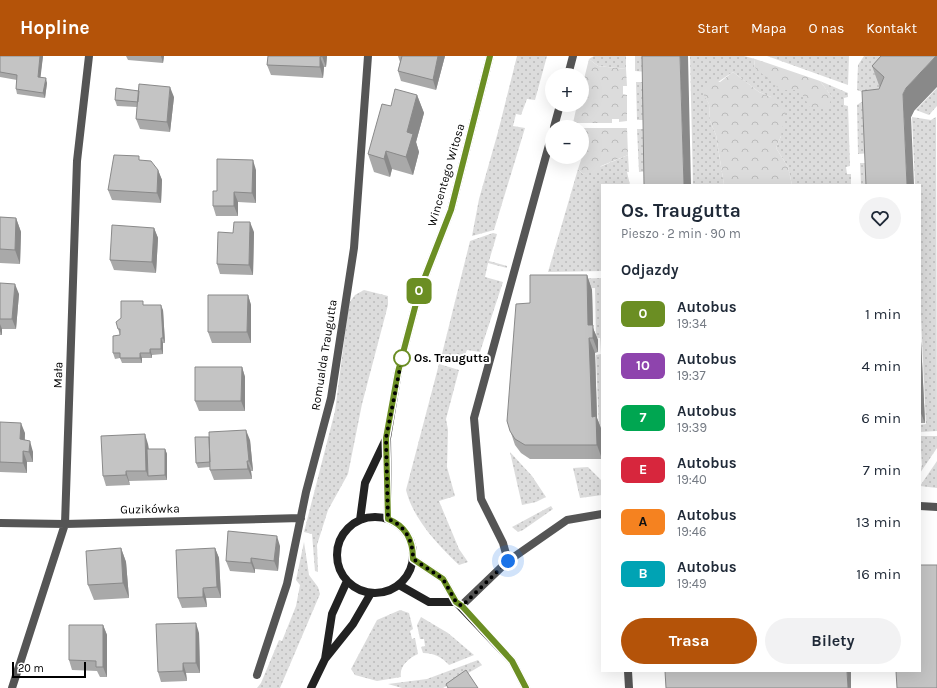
<!DOCTYPE html>
<html lang="pl">
<meta charset="utf-8">
<style>
:root{--surface:#fff;--page:#f2f2f3;--text:#1f2937;--muted:#747a83;--accent:#b45309}
body{margin:0;font-family:Karla,sans-serif;background:var(--page);color:var(--text);height:100vh;display:flex;flex-direction:column;font-size:15px;white-space:nowrap}
*{box-sizing:border-box;margin:0}
p{font-size:13px;color:var(--muted)}
.icon{flex:none;width:22px;height:22px;fill:none;stroke:currentColor;stroke-width:2;stroke-linecap:round;stroke-linejoin:round}
.map{position:relative;flex:1;overflow:hidden}
.panel{position:absolute;left:601px;top:128px;width:320px;height:488px;display:flex;flex-direction:column;background:var(--surface);border-radius:0px;box-shadow:0 4px 16px #0002}
.panel>*{flex:none}
.badge{padding:0 8px;border-radius:6px;font-size:14px;line-height:26px}
.fabs{position:absolute;left:545px;top:12px;display:grid;gap:8px}
.fabs a{display:grid;place-items:center;width:44px;height:44px;border-radius:50%;background:var(--surface);box-shadow:0 4px 16px #0002;font-size:20px}
.scale{position:absolute;left:12px;bottom:10px;width:74px;box-sizing:border-box;padding-left:4px;border:2px solid #000;border-top:0;font-size:11px;line-height:14px;white-space:nowrap;color:#000;-webkit-text-stroke:3px #fff;paint-order:stroke}
.you{position:absolute;width:20px;height:20px;margin:-10px;border:3px solid #fff;border-radius:50%;background:#1a73e8;box-shadow:0 0 0 6px #1a73e833}
.map>.badge{position:absolute;translate:-50% -50%;box-shadow:0 0 0 2px #fff}
h2{padding:0 20px;font-size:15px;line-height:36px}
.round{display:grid;place-items:center;flex:none;width:42px;height:42px;border-radius:21px;background:var(--page)}
.headline{display:flex;align-items:center;justify-content:space-between;height:68px;padding:0 20px}
h1{font-size:19px;font-weight:700;line-height:30px}
.primary-button{display:flex;gap:8px;margin-top:auto;padding:8px 20px}
.primary-button a{flex:1;height:46px;border-radius:24px;background:var(--accent);color:#fff;font-size:16px;font-weight:700;line-height:46px;text-align:center}
.primary-button a+a{background:var(--page);color:var(--text)}
ul{padding:0;list-style:none}
li{display:flex;align-items:center;gap:12px;height:52px;padding:0 20px}
li div{flex:1}
li b{display:block;font-size:15px}
li em{font-style:normal}
li .badge{min-width:44px;font-weight:700;text-align:center}
header{display:flex;align-items:center;gap:24px;box-sizing:border-box;height:56px;padding:0 20px;background:var(--accent);color:#fff}
header strong{font-size:19px}
nav{display:flex;gap:22px;margin-inline-start:auto;font-size:14px}
.map>svg:first-child{display:block}
.grass{fill:url(#grass-dots)}
.forest{fill:url(#forest-crowns)}
.lines{fill:none;stroke-linecap:round;stroke-linejoin:round}
.lane{stroke:#555;stroke-width:8}
.street{stroke:#555;stroke-width:8}
.secondary{stroke:#222;stroke-width:8}
.wall{fill:#a9a9a9}
.shaded-wall{fill:#898989}
.building{fill:#c4c4c4;stroke:#898989}
.line-casing{stroke:#fff;stroke-width:9}
.line{stroke:#6b8e23;stroke-width:6}
.walk{stroke:#000;stroke-width:4;stroke-dasharray:0 7.2}
.stop-dot{fill:#fff;stroke:#6b8e23;stroke-width:2}
.labels{text-anchor:middle;dominant-baseline:central;stroke-width:4;stroke-linejoin:round;paint-order:stroke}
.street-label{font-size:12px;fill:#000;stroke:#fff}
.stop-label{font-size:12px;font-weight:bold;fill:#000;stroke:#fff;text-anchor:start}
</style>
<header>
<strong>Hopline</strong>
<nav><a>Start</a><a>Mapa</a><a>O nas</a><a>Kontakt</a></nav>
</header>
<div class="map">
<svg width="937" height="632" viewBox="0 0 937 632">
<defs>
<pattern id="grass-dots" width="8" height="8" patternUnits="userSpaceOnUse"><rect width="8" height="8" fill="#dcdcdc"/><path d="M2 2h.1M6 6h.1" fill="none" stroke="#bbb" stroke-width="1.8" stroke-linecap="round"/></pattern>
<pattern id="forest-crowns" width="20" height="18" patternUnits="userSpaceOnUse"><rect width="20" height="18" fill="#dcdcdc"/><path d="M2 6a3 3 0 1 1 6 0M12 15a3 3 0 1 1 6 0" fill="none" stroke="#bbb"/></pattern>
</defs>
<rect width="100%" height="100%" fill="#fff"/>
<path class="grass" d="M517,0H547L535,44L527,43L521,59L516,58L513,70L525,72L494,174L472,180L479,143L498,76Z
M594,0H626V13L598,10L589,3Z
M635,0H647V16L635,15Z
M690,0H744L755,3L754,11C777,28 804,35 832,41L820,25L848,37V41L844,42V49L848,50L850,110L846,111L847,118H851V129H792L788,111L776,92L781,80L771,41L759,36L733,16L703,36L709,48L710,65L716,79L724,129H693Z
M767,0H849L848,29Z
M864,0H909L878,33L890,46L857,34L858,9Z
M636,26H648L649,64H637Z
M937,32V50L929,59L916,54Z
M863,45L871,97L858,98L857,49Z
M912,61L931,64L936,61L937,375L920,376V369L926,368L920,237V129H915Z
M637,73H649L650,115L639,116Z
M628,99L629,116H627L630,129H602V215L548,216L578,113L583,118Z
M860,107H871L873,129H861Z
M493,177L497,178L489,205L507,210V212L488,207L485,221L503,226L480,296L467,294L461,308L441,302L470,185Z
M602,222V372H599L596,299L601,298L600,282H596L595,232H564V223Z
M364,234L388,240V249L362,348L348,418L328,454L317,489L318,516L315,515L312,478L304,476L335,355L349,247L355,239Z
M439,308L459,314L446,363L448,374L447,411L455,440L439,445L459,493L468,506L459,509C438,489 413,463 406,434Z
M920,380H937V392L920,417L922,409Z
M510,396L532,420L546,441L536,446L522,449Z
M937,405V432L920,430Z
M588,411L602,425V439L580,442L573,412Z
M551,450L553,453L523,474L518,476L512,471Z
M304,486L309,519L318,531L320,538L280,632H257L261,627L279,584L282,585L296,550L300,529L296,524Z
M400,554L409,557L413,573L410,575L412,583L415,582L418,598C409,602 399,610 401,621L377,625L355,619L351,613L377,564Z
M421,561L448,577L474,599L449,609C442,601 434,597 423,597L421,591L425,590L424,583H420L417,569Z
M478,604L482,609L443,632H402L388,628L427,623Z"/>
<path class="forest" d="M589,3L598,10L626,13L627,30H623V38L627,39V65L619,66V63H612V67H573L577,49H582V31Z
M755,3L820,25L832,41L828,52H810L800,34H781L754,11Z
M733,16L759,36L771,41L786,53L781,80L776,92L788,111L792,129H724L716,79L710,65L709,48L702,36L709,23L720,26Z
M582,72H627L628,99L601,110L597,116L583,118L578,113L582,101Z"/>
<g class="lines">
<path class="lane" d="M568,19L573,0
M554,71L560,49
M508,505L503,487L481,443L474,362L552,78
M628,615L629,632"/>
<path class="street" d="M920,450L937,451
M0,467L65,468L301,462
M461,550L508,505L567,464L602,458
M257,619L287,528L306,436L331,342L354,192L368,0
M12,632L65,468L77,105L89,0"/>
<path class="secondary" d="M337 499a38 38 0 1 1 76 0a38 38 0 1 1-76 0Z
M388,463L387,382L398,316L419,236L451,154L490,0
M360,464L365,427L385,385
M413,503L443,523L456,546L512,605L526,632
M399,529L429,546H456
M325,603L332,558L347,525
M311,632L325,603L353,568L371,537"/>
</g>
<path class="wall" d="M0,0H43L40,21L47,27L45,42L17,38L16,33L17,24L0,21Z
M126,0H164L163,7L128,4Z
M268,0H327L326,11H324L323,22L271,19L267,9Z
M398,0H445L436,34L401,25L398,15L400,6Z
M881,0L914,55L911,61L879,33L880,32L872,10Z
M417,39L424,57L416,86L419,96L413,119L392,113L390,121L374,116L368,98L391,50Z
M174,41L170,76L140,73L136,63L137,51L117,50L115,44Z
M141,104L158,114L162,124L161,147L112,144L108,134Z
M256,114V147L238,146V160H216L213,150L217,135Z
M0,161L16,162L21,176L20,208L0,207Z
M154,172L158,182L156,217L114,214L110,204Z
M254,176L253,219L220,218L217,208L233,177Z
M587,219L592,234L593,272L598,284V296L595,297L597,362L602,375V403H530L521,397L515,389L507,365L530,247Z
M0,227L19,238L16,273H2V279H0Z
M248,239L251,249V287H212L208,276Z
M145,249L163,254L165,287H163V298L152,299V302H142V307H122L120,302L115,303L113,297L120,279L118,273Z
M920,265L925,367H920Z
M242,311L245,321V355H199L195,345Z
M0,366L25,377V384L33,396V406H27V417L0,416Z
M250,384L253,415H251L252,423L214,424L210,414V411L198,412L196,407Z
M148,388L149,393H165L167,398V424L129,425L130,429L106,430L103,420Z
M280,490L278,515L255,513V517L230,515L226,505Z
M121,492L126,506L129,542L94,544L88,529Z
M215,492L219,502L221,542H206L207,551L182,552L178,542Z
M103,569L107,579V621H100L97,615L72,614L69,604Z
M199,577L200,617H186L187,625L161,626L158,616Z"/>
<path class="shaded-wall" d="M40,0H43L40,26L38,21Z
M161,0H164L163,7Z
M322,0H327L326,11Z
M438,0H445L436,34L433,24Z
M680,0H688L691,129H684Z
M936,0H937V31L914,55L911,61L914,129H907L903,38L906,32Z
M320,1L324,11L323,22L320,11Z
M46,22L47,27L45,42L43,37Z
M170,31L174,41L170,76L167,66Z
M417,39L424,57L416,86L419,96L413,119L406,101L407,76Z
M386,95L392,113L390,121L384,103Z
M253,104L256,114V147L252,137Z
M158,114L162,124L161,147L157,137Z
M234,136L238,146V160L234,150Z
M16,162L21,176L20,208L15,194Z
M250,166L254,176L253,219L249,209Z
M154,172L158,182L156,217L152,206Z
M587,219L592,234L593,272L598,284V296L588,269Z
M15,228L19,238L16,273L12,263Z
M248,239L251,249V287L247,276Z
M161,249L163,254L165,287L163,282Z
M920,265L925,367L920,355Z
M0,268L2,273V279L0,275Z
M161,282L163,287V298L161,293Z
M589,282L595,297L597,362L602,375V403L597,389L592,361Z
M150,293L152,299V302L150,297Z
M140,297L142,302V307L140,302Z
M242,311L245,321V355L241,345Z
M21,367L25,377L24,393L20,383Z
M246,374L250,384L253,415L249,405Z
M145,378L148,388L150,420H148L146,415Z
M30,385L33,396V406L29,396Z
M165,393L167,398V424L165,419Z
M23,395L27,406V417L23,407Z
M247,405L251,415L252,423L248,413Z
M126,415L129,425L130,429L126,419Z
M277,480L280,490L278,515L274,505Z
M121,492L126,506L129,542L123,527Z
M215,492L219,502L221,542L217,531Z
M251,502L255,513V517L251,507Z
M203,532L206,542L207,551L203,541Z
M196,567L199,577L200,617L196,607Z
M103,569L107,579V621L103,611Z
M183,607L186,617L187,625L183,615Z
M847,615H851V632H848Z"/>
<path class="building" d="M0,0H40L38,21L46,22L43,37L16,33L17,19L0,16Z
M268,0H322L320,1V11L267,9Z
M402,0H438L433,24L398,15Z
M642,0H680L684,129H644Z
M881,0H936L906,32L903,38L907,129H866L862,35L879,33L884,21L872,10Z
M139,28L170,31L167,66L136,63Z
M116,32L139,35L138,46L115,44Z
M395,33L417,39L407,76L413,78L406,101L386,95L384,103L368,98L382,48L391,50Z
M114,99L139,100V104L151,105L158,114L157,137L108,134Z
M217,103L253,104L252,137L234,136V150H213V135H217Z
M0,161L16,162L15,194L0,193Z
M234,166H250L249,209L217,208L218,176L233,177Z
M112,169L154,172L152,206L110,204Z
M530,219H587L588,269H593V282H589L592,361L596,360L597,389H525L515,383L510,375L507,365L516,248L530,247Z
M0,227L15,228L12,263H0Z
M208,239H248L247,276H208Z
M121,245H143V249H161L163,282H161V293H150V297H140V302H120V297H113V280L120,279V273H118L116,266L121,262Z
M195,311H242L241,345H195Z
M0,366L21,367L20,383L30,385L29,396L23,395V407L0,406Z
M246,374L249,405H247L248,413L210,414L209,376Z
M145,378L146,415H126V419L103,420L101,380Z
M195,381H209L210,406L196,407Z
M147,393H165V419L148,420Z
M228,475L277,480L274,505L251,502V507L226,505Z
M121,492L123,527L88,529L86,495Z
M215,492L217,531L203,532V541L178,542L176,494Z
M920,509H937V632H897L896,615H920Z
M196,567V607H183V615L158,616L156,568Z
M69,569H103V611H96V605L69,604Z
M466,614L478,632H448L446,628Z
M665,615H847L848,632H666Z"/>
<g class="lines">
<g class="line-casing">
<path id="line" d="M490,0L451,154L419,236L398,316L386,382L388,463C406,470 413,485 413,503L443,523L456,546L462,550L512,605L526,632"/>
</g>
<use href="#line" class="line"/>
<path class="walk" d="M402,302L386,382L388,463C406,470 413,485 413,503L443,523L456,546L462,550L508,505"/>
</g>
<circle class="stop-dot" cx="402" cy="302" r="8"/>
<g class="labels">
<g class="street-label">
<text transform="translate(446 119) rotate(-74)">Wincentego Witosa</text>
<text transform="translate(324 299) rotate(-81)">Romualda Traugutta</text>
<text transform="translate(58 319) rotate(-88)">Mała</text>
<text transform="translate(150 453) rotate(-1)">Guzikówka</text>
</g>
<g class="stop-label">
<text x="414" y="302">Os. Traugutta</text>
</g>
</g>
</svg>
<div class="fabs">
<a>+</a>
<a>−</a>
</div>
<div class="scale">20 m</div>
<div class="you" style="left:508px;top:505px"></div>
<b class="badge" style="left:419px;top:235px;background:#6b8e23;color:#fff">0</b>
<section class="panel">
<div class="headline"><div><h1>Os. Traugutta</h1><p>Pieszo · 2 min · 90 m</p></div><a class="round"><svg class="icon" aria-label="heart" viewBox="0 0 24 24"><path d="M12 20l-8-8c-3-5 5-10 8-4 3-6 11-1 8 4z"/></svg></a></div>
<h2>Odjazdy</h2>
<ul>
<li><span class="badge" style="background:#6b8e23;color:#fff">0</span><div><b>Autobus</b><p>19:34</p></div><em>1 min</em></li>
<li><span class="badge" style="background:#8e44ad;color:#fff">10</span><div><b>Autobus</b><p>19:37</p></div><em>4 min</em></li>
<li><span class="badge" style="background:#00a651;color:#fff">7</span><div><b>Autobus</b><p>19:39</p></div><em>6 min</em></li>
<li><span class="badge" style="background:#d7263d;color:#fff">E</span><div><b>Autobus</b><p>19:40</p></div><em>7 min</em></li>
<li><span class="badge" style="background:#f58220;color:#111">A</span><div><b>Autobus</b><p>19:46</p></div><em>13 min</em></li>
<li><span class="badge" style="background:#00a3b4;color:#fff">B</span><div><b>Autobus</b><p>19:49</p></div><em>16 min</em></li>
</ul>
<div class="primary-button"><a>Trasa</a><a>Bilety</a></div>
</section>
</div>
